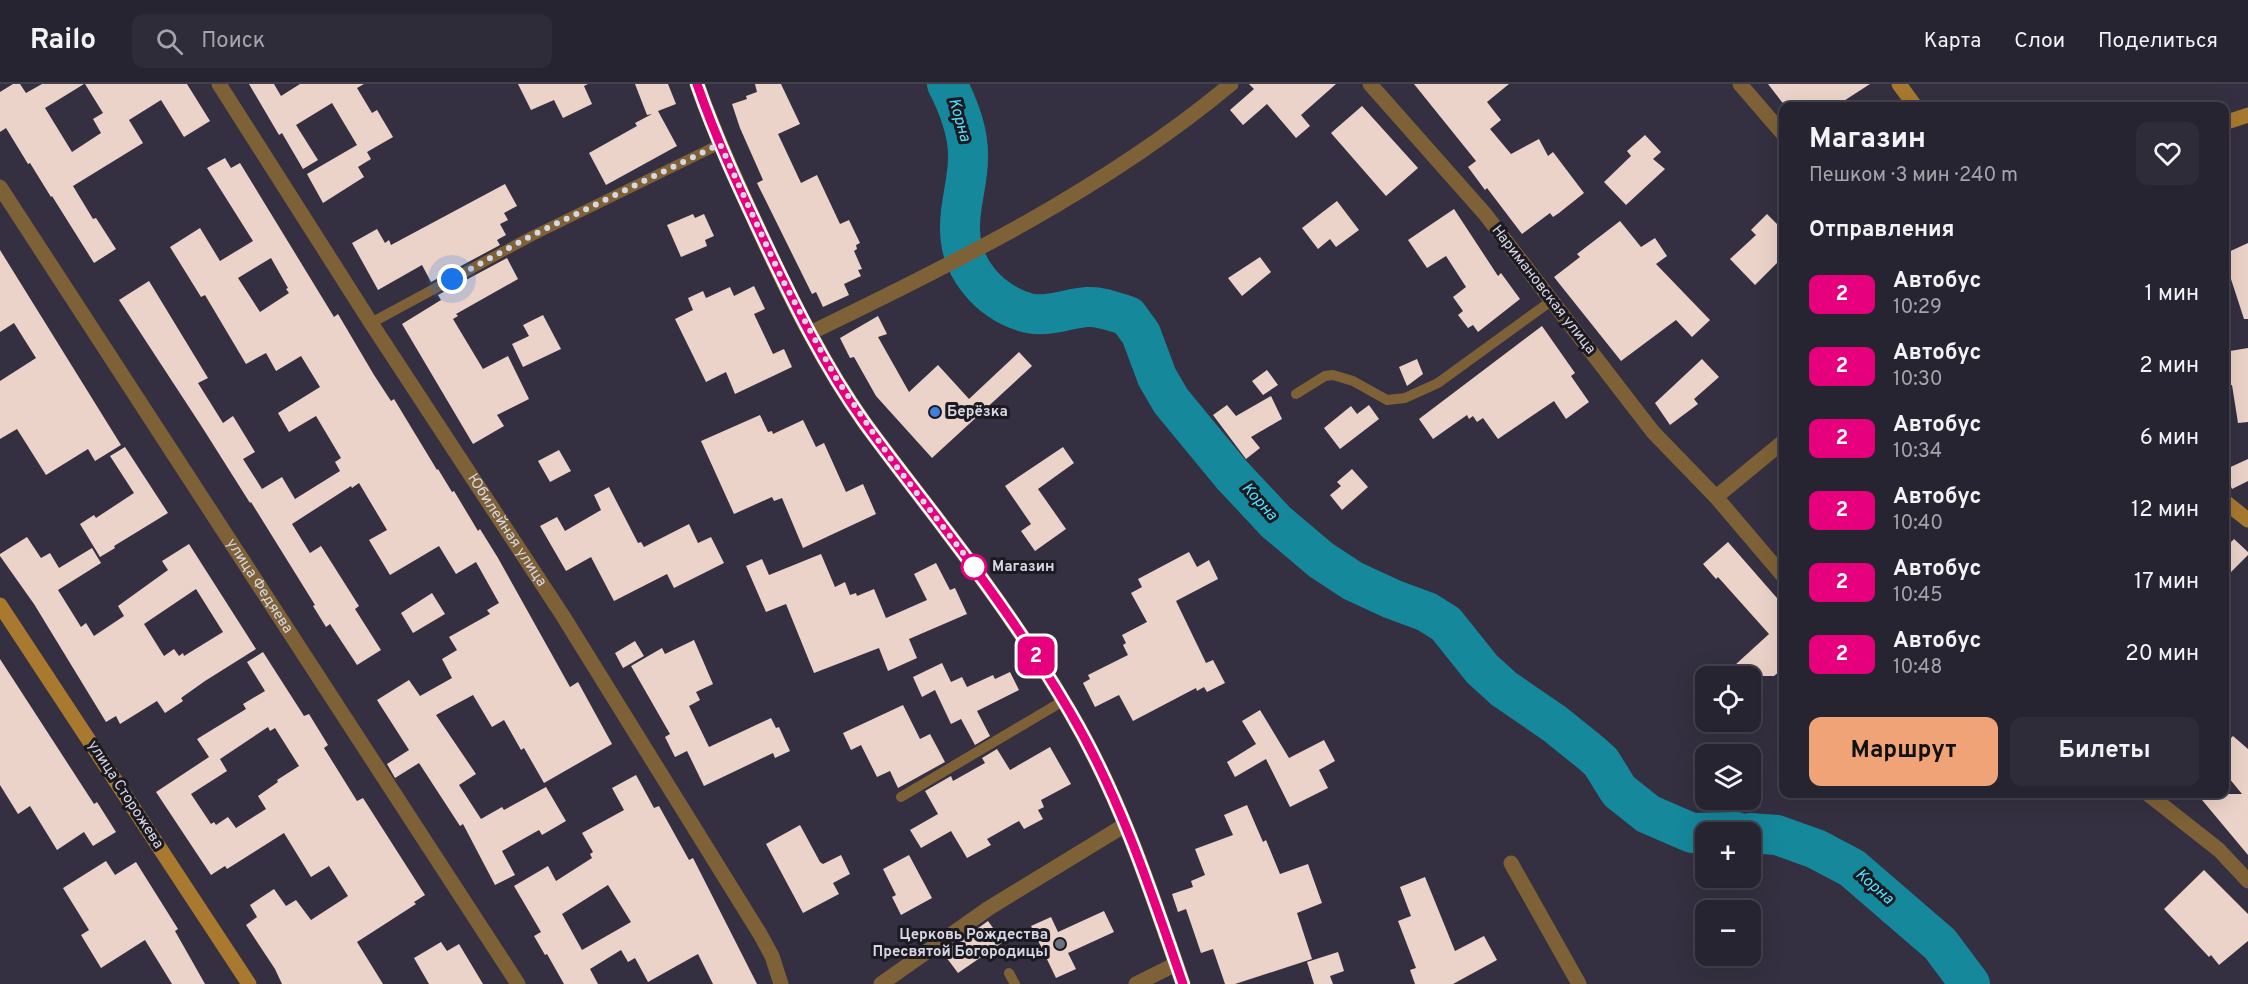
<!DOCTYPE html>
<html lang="ru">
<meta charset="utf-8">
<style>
:root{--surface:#272431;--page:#2f2c39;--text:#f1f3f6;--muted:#a4a4ab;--line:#43414d;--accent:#efa377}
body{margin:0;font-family:Overpass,sans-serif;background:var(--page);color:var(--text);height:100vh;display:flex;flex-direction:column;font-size:22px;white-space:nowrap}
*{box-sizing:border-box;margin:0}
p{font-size:20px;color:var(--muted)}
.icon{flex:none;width:33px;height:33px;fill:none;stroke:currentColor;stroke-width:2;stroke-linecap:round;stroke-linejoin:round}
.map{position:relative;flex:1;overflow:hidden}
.sheet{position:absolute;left:1779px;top:18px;width:450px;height:696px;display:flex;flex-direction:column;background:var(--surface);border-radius:12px;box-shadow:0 6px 24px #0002,0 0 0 2px var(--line)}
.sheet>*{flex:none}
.badge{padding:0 12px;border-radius:9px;font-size:21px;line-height:39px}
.buttons{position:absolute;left:1695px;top:582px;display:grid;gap:12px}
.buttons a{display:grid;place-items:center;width:66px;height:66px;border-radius:12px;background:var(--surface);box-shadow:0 6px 24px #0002,0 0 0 2px var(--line);font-size:30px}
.you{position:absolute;width:30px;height:30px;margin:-15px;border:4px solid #fff;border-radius:50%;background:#1a73e8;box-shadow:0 0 0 9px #1a73e833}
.map>.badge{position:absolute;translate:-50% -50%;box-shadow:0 0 0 3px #fff}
h2{padding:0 30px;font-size:22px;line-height:54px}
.round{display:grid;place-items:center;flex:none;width:63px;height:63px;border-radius:12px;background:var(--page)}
.summary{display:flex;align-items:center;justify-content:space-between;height:102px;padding:0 30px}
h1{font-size:28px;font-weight:700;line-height:45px}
.cta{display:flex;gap:12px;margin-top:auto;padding:12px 30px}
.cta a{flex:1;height:69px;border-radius:12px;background:var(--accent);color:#111;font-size:24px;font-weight:700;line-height:69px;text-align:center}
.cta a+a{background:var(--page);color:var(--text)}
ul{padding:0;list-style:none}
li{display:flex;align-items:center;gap:18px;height:72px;padding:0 30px}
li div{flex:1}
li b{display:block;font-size:22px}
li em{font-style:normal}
li .badge{min-width:66px;font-weight:700;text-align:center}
header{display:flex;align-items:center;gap:36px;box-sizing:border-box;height:84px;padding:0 30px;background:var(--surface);border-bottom:2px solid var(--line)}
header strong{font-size:28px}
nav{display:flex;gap:33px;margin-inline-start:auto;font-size:21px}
.search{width:420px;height:54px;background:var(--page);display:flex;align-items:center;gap:15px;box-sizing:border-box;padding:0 21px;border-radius:12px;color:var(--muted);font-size:22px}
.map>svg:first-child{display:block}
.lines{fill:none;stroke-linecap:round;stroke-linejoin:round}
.river{stroke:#16889c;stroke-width:40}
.building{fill:#ecd3c9;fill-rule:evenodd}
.lane{stroke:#7e6136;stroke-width:10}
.street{stroke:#7e6136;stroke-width:15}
.secondary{stroke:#a8792f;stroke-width:15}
.line-casing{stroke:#fff;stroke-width:14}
.line{stroke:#e6007e;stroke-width:9}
.walk{stroke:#d8d6e2;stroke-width:6;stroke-dasharray:0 10.8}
.shop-dot{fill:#3f7fe0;stroke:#1b1921;stroke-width:2}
.stop-dot{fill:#fff;stroke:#e6007e;stroke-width:3}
.worship-dot{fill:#6b7280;stroke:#1b1921;stroke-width:2}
.labels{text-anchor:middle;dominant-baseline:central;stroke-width:6;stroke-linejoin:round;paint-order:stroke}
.street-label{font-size:15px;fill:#d8d6e2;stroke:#1b1921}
.poi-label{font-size:15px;font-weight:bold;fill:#d8d6e2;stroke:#1b1921;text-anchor:start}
.stop-label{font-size:15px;font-weight:bold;fill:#d8d6e2;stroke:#1b1921;text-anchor:start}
.water-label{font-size:16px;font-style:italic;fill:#52e3ff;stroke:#1b1921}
</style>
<header>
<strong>Railo</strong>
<div class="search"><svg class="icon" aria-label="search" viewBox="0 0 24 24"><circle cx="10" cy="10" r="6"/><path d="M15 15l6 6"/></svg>Поиск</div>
<nav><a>Карта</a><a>Слои</a><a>Поделиться</a></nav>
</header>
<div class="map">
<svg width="2248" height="900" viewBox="0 0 2248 900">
<rect width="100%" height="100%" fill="#343041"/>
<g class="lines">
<path class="river" d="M947,0C958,21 969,50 968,74C968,98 960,119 960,142C959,184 989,218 1028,229C1047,234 1069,224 1087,223C1100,222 1115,228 1128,232L1141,250L1157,293L1171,317L1232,391L1276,438L1321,476L1353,497L1392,515L1427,528L1446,540L1482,585L1504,605L1555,640L1591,669L1601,678L1619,707L1648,730L1692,749L1736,748
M1750,749L1777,751L1816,765L1852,784L1940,860L1970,900"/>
</g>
<path class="building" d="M13,0H20L26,9L42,0H84L45,24L72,68L101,49L93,35L103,29L85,0H187L210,37L184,53L161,16L129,36L143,59L73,102L93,135L96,134L116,165L94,179L52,112L51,113L30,79L28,80L6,44L0,48V8Z
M249,0H274L281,12L300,0H364L357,4L372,29L377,26L393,53L367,68L371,75L358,83L364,93L323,119L307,90L357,61L332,19L296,41L318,76L303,85L282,49L279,51Z
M518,0H588L584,2L592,20L563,34L554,16L531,26Z
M635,0H668L676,20L658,27L677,62L606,101L589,69L637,42L635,39L652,30L647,31Z
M755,0H781L800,40L778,50L801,99L817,91L840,140L849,136L860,159L856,161L857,165L854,167L862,185L858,186L861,192L844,200L849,211L823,223L816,208L812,210L757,99L763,96L740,44L732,20L747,15L746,12L757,8Z
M1249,0H1336L1301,31L1310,42L1296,54L1267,20L1243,41L1230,26L1254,5Z
M1414,0H1509L1487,18L1501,36L1490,45L1511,70L1539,55L1548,72L1553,68L1584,109L1559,129L1553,133L1550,129L1522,150L1487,104L1485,106L1468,83L1476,77Z
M1768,0H1870L1836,22H1785Z
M1362,22L1418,84L1386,112L1331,49Z
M1645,51L1661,68L1653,75L1665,85L1626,121L1604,98L1631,72L1627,67Z
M225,74L231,84L240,79L334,233L338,230L374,291L391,317L394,315L437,386L438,385L452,408L454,407L478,447L480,445L498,474L570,603L578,598L612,660L544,699L524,664L521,666L504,636L492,643L473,611L436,631L476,690L459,701L481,735L502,723L504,726L546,703L566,737L542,751L539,746L502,767L515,791L495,801L463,740L460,742L419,679L395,694L387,680L409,666L377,616L409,596L420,612L452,594L442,575L457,566L449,553L490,530L487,526L499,519L476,478L456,490L439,462L390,491L369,456L387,446L359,399L352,404L351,402L292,440L310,469L321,462L359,522L355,525L381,566L357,581L330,540L326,543L313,522L315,521L251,418L250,419L202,343L119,216L149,197L208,294L198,299L223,339L233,332L255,368L243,375L262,405L282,393L295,415L340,387L335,378L341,374L316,332L289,348L278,329L320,303L301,272L276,287L266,269L246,280L205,211L201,213L170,163L200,144L220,177L253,157L207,84ZM271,174L288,204L286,205L289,209L260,228L238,194Z
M505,100L517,122L504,129L508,136L500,140L506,151L497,156L500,161L431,198L422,181L378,206L352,159L377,145L385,159L389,156L391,161Z
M1337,117L1359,146L1336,163L1330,155L1318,165L1302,144Z
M1454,125L1498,192L1501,189L1520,215L1478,248L1473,241L1468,244L1458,231L1463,227L1453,213L1466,203L1446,172L1427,184L1408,156Z
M693,130L695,134L704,130L714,152L705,156L707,162L681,173L667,141Z
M1767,130L1784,147V172L1755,201L1730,175L1756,151L1751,146Z
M1620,137L1641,163L1655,154L1667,172L1656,180L1710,236L1692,253L1676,236L1621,277L1554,193L1580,173L1577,170Z
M2248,159V235H2244L2231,195L2224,198V170Z
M0,166L121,361L95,377L88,365L46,391L17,345L0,355V297L36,274L14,239L0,248Z
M1260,173L1271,188L1242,212L1228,194Z
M507,174L518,195L456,230L458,232L453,235L483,285L508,272L529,315L497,331L504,342L473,360L402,240L441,216L438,211Z
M754,202L765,225L754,230L773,270L784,265L792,283L735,310L726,288L706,298L675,235L693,226L688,214L703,207L706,214L730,203L734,212Z
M543,231L561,265L523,283L512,260L529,252L523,241Z
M878,232L887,250L878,253L909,308L938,281L969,315L1019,268L1032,282L932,374L876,312L854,273L850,274L840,254Z
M1542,242L1575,289L1571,292L1589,318L1566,335L1554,317L1498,355L1483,334L1477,338L1473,332L1469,335L1467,331L1433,355L1419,335Z
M2248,264V338L2238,339L2232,301L2224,302V268Z
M1417,275L1423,290L1407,302L1399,283Z
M1702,275L1719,293L1694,315L1698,320L1670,341L1655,319Z
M1267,286L1278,301L1263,311L1252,297Z
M1271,312L1282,335L1251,353L1260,364L1246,375L1213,331L1227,321L1236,332Z
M1369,321L1379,335L1340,365L1324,344L1351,322L1357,330Z
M760,331L768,348L772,347L773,350L803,336L816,363L824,359L846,408L863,400L876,430L803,464L782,414L774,417L772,413L734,430L701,357Z
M125,363L168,429L114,462L115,464L100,473L80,440L94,431L96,434L134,409L110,372Z
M1063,363L1074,379L1038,405L1066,445L1035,467L1021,447L1031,440L1005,402Z
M559,366L571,387L550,398L538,377Z
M2248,375V397L2232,405L2224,386Z
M1352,385L1368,403L1342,426L1330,411L1341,402L1337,398Z
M609,403L638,459L641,458L644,463L689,440L698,459L711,453L724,479L674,504L667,490L614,517L591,473L566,487L540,442L557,433L565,447L601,426L594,411Z
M27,453L41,474L50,469L59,484L92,464L101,479L58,506L81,543L86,539L94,552L124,532L118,522L168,486L162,477L189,460L256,565L205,597L181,614L183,617L165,629L157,617L120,640L116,632L106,638L34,520L0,472V470ZM196,505L223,548L184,572L183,569L179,572L174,565L164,572L144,540Z
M2234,455L2248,468V471L2224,495V465Z
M1728,458L1784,522V584L1774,592H1723L1769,550L1718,493L1716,495L1703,480Z
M1189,468L1197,483L1209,476L1218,495L1176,517L1206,579L1213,576L1225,599L1207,608L1204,603L1197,607L1196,604L1133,637L1119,611L1095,623L1083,599L1090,595L1088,591L1128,571L1123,561L1126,559L1122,551L1147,538L1131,509L1142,503L1138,495Z
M821,470L835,503L845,498L850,511L856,509L857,512L874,505L886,534L927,516L914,490L936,479L950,506L955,504L967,530L909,555L917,574L888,587L879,564L814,589L786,520L766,528L746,482L762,475L769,491Z
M432,509L445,530L413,549L401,529Z
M694,556L713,600L696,608L700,616L689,622L709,663L771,634L776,644L779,643L790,667L775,674L773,669L704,702L687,667L675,673L665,653L670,650L631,582L662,564L665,570Z
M635,557L644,572L623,584L615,569Z
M263,568L304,632L309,630L328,661L324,664L357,717L363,714L425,811L414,818L416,820L357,858L383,900H282L275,885L246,841L257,833L250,821L274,805L286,822L296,816L311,836L348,812L329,782L311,793L284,749L227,785L225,782L211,791L156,708L209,673L197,655L246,625L243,620L265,607L247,578ZM268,643L270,647L275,644L299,682L277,696L278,698L258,712L266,725L236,744L228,733L216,741L214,738L211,740L191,710L227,687L220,675Z
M0,575L94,720L97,718L116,748L93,762L84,748L57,766L30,722L18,730L0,701Z
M942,579L951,598L962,593L967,603L993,591L995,595L1010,588L1019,606L977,627L990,652L975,661L961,635L951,640L935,606L922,613L913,593Z
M903,621L920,655L930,650L945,678L898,704L890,687L877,693L861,661L851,666L843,649Z
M1260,626L1289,674L1324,656L1335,677L1319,686L1328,704L1290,723L1266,675L1235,693L1227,678L1256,660L1242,637Z
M2233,652L2248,665V771L2197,710H2242L2224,688V661Z
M1050,663L1071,700L1041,716L1044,723L1038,726L1043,735L1024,745L1019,737L987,755L991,761L967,774L951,747L921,764L910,746L938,730L925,707L951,692L953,697L985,679L982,674L997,665L1010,686Z
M636,691L654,724L659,722L689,776L693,774L757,900H713L698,870L648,898L635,874L628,878L621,866L590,885L598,900H564L547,870L545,871L534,852L541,848L514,802L548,782L556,797L592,774L590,770L593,768L582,749L624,726L612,704ZM608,801L631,838L582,866L562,830Z
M1247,721L1263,758L1266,756L1280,790L1308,780L1322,819L1297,829L1312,875L1235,900H1225L1213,865L1201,869L1186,825L1178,828L1172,810L1193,803L1191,797L1205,791L1195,765L1233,751L1224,731Z
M800,741L820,778L823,780L841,771L850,790L833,799L839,810L803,829L766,760Z
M909,771L932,814L901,831L892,813L896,811L883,785Z
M106,777L115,791L136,778L178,845L175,847L205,900H172L145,856L101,884L81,851L89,846L63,804Z
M2204,786L2248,830V857L2219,881L2211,871L2209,873L2164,825Z
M1425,793L1455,867L1484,852L1497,876L1453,900H1415L1410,886L1416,884L1398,837L1411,832L1400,803Z
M1104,827L1114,848L1068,869L1076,885L1056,894L1031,842L1051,833L1058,848Z
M988,837L1003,858L958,889L943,869Z
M441,858L447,867L459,860L483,900H429L414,874Z
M1338,868L1344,887L1330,892L1333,900H1314L1307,878Z"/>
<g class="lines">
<path class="lane" d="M371,239L532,152L720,60
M1296,310L1325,292L1333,291L1353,297L1387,316L1405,314L1438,299L1551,217
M901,713L1063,617
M1009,889L1015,900"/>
<g class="street">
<path id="s1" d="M219,0L371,239L563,532L760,850L772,872L781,900"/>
<path d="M1370,0L1485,130L1653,348L1716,413L1784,357"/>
<path d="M1740,0L1784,51"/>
<path id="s2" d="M0,103L518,900"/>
<path d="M810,249C957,178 1105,105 1231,0"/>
<path d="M1716,413L1784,493"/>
<path d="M2148,710L2219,766L2248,797"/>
<path d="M1511,779L1579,900"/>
<path d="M881,900L989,824L1125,741"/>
<path d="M1136,900L1176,880"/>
</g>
<path class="secondary" d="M697,0C716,54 740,105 764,157C793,219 824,281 864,338C890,374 918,409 945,445C990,504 1033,564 1070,628C1120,713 1151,807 1183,900
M1899,0L1915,22
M2224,39L2248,31
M2224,417L2248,436
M0,521L249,900"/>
</g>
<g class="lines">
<g class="line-casing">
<path id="line" d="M697,0C716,55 741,108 766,161C795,222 825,283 864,338C890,374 918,409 945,445C990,504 1033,564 1070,628C1120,713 1151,807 1183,900"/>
</g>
<use href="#line" class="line"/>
<path class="walk" d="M452,195L531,152L720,60L782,195L836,294L893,378L974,483"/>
</g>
<circle class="shop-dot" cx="935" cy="328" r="6"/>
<circle class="stop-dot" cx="974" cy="483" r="12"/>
<circle class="worship-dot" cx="1060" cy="860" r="6"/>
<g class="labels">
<g class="street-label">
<text transform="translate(1543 206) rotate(52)">Наримановская улица</text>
<text stroke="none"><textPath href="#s1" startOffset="531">Юбилейная улица</textPath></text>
<text stroke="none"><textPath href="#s2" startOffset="476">улица Федяева</textPath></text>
<text transform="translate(125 711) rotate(57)">улица Сторожева</text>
</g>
<g class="poi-label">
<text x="947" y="328">Берёзка</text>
<text x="1048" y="851" text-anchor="end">Церковь Рождества<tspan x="1048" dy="17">Пресвятой Богородицы</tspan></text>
</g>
<g class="stop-label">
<text x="992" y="483">Магазин</text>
</g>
<g class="water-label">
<text transform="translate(959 36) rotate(74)">Корна</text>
<text transform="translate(1259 418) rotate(48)">Корна</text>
<text transform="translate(1874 803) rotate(41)">Корна</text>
</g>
</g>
</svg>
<div class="buttons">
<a><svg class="icon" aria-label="locate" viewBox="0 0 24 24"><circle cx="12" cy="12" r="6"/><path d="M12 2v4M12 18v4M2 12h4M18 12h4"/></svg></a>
<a><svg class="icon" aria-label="layers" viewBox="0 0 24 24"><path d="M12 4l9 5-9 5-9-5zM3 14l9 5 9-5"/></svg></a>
<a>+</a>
<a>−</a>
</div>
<div class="you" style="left:452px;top:195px"></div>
<b class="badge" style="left:1036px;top:572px;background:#e6007e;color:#fff">2</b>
<section class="sheet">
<div class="summary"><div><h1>Магазин</h1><p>Пешком · 3 мин · 240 m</p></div><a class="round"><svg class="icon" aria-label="heart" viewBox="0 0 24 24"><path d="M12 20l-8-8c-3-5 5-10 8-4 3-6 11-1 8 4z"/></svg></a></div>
<h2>Отправления</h2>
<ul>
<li><span class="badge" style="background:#e6007e;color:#fff">2</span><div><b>Автобус</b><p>10:29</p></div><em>1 мин</em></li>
<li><span class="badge" style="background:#e6007e;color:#fff">2</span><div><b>Автобус</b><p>10:30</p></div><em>2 мин</em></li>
<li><span class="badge" style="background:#e6007e;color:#fff">2</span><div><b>Автобус</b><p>10:34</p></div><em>6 мин</em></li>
<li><span class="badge" style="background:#e6007e;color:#fff">2</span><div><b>Автобус</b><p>10:40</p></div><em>12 мин</em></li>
<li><span class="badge" style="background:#e6007e;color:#fff">2</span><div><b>Автобус</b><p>10:45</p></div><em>17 мин</em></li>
<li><span class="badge" style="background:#e6007e;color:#fff">2</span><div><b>Автобус</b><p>10:48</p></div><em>20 мин</em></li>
</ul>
<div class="cta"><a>Маршрут</a><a>Билеты</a></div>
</section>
</div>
